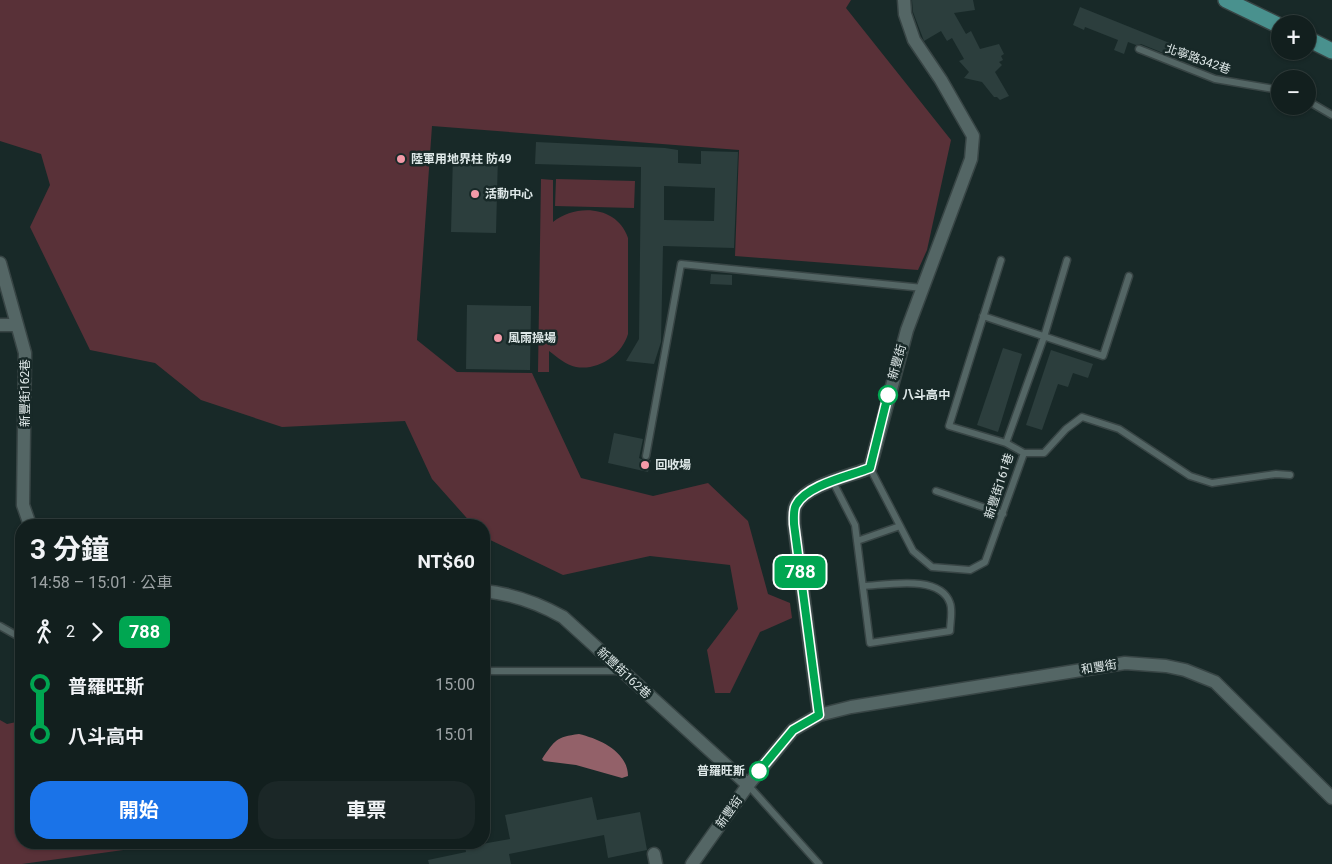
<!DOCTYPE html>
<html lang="zh-TW">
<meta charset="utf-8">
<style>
:root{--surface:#121f1e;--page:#1b2727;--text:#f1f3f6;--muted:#9ca2a4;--line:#313d3c;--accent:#1a73e8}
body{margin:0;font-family:Roboto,"Noto Sans TC",sans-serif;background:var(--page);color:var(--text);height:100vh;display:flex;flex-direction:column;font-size:19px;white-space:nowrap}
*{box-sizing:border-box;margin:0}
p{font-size:16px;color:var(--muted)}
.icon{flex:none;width:28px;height:28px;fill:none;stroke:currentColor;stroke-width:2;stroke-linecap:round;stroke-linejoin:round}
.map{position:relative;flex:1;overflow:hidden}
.side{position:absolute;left:15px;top:519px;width:475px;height:330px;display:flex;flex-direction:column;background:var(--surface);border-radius:20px;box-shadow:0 1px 4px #0004,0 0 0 1px var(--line)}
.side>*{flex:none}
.badge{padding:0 10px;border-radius:8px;font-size:18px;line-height:32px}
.tools{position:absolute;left:1271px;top:15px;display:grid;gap:10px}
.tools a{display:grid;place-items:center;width:45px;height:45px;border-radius:50%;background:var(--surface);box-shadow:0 1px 4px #0004,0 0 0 1px var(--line);font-size:25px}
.map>.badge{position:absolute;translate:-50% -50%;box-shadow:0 0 0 2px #fff}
.legs{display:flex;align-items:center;gap:8px;height:55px;padding:0 15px;font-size:16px}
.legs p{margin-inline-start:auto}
.head{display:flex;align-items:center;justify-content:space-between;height:85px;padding:0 15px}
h1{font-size:28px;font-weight:700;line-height:38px}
.action{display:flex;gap:10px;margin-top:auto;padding:10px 15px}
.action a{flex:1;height:58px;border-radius:20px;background:var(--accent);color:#fff;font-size:20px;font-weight:700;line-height:58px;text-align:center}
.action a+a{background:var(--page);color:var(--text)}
ul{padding:0 15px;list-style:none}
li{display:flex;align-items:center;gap:18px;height:50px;font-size:19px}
li i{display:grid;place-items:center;width:8px;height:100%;margin:0 6px;background:currentColor}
li i::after{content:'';width:12px;height:12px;margin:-6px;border:4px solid;border-radius:50%;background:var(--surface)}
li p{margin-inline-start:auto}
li:first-child i{background:linear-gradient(#0000 50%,currentColor 0)}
li:last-child i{background:linear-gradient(currentColor 50%,#0000 0)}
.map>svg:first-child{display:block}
.green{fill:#593138}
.water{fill:#936169}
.building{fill:#2c3e3d;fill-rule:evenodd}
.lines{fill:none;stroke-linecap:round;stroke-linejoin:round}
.lane-casing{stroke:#384545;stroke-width:9}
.street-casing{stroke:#384545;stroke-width:15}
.primary-casing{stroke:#384545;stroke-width:18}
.lane{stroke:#546665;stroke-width:6}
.street{stroke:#546665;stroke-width:12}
.primary{stroke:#49918e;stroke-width:15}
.line-1-casing{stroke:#fff;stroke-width:11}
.line-1{stroke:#00a651;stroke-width:8}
.poi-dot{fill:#f39aa8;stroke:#182928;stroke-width:2}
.stop-1-dot{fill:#fff;stroke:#00a651;stroke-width:2.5}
.labels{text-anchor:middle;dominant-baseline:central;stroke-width:5;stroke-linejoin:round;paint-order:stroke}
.street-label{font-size:12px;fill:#dee8e8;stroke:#182928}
.poi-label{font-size:12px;font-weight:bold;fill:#dee8e8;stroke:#182928;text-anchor:start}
.stop-label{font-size:12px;font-weight:bold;fill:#dee8e8;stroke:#182928;text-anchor:start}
</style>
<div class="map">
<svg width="1332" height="864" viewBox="0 0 1332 864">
<rect width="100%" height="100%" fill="#182928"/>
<path class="green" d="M0,0H851L846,8L951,140L927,250L918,270L735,256L739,150L432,126L417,340L457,372L532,373L581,478L653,496L708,483L748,521L768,594L790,603L792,618L760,632L730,693H715L707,650L738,609L730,565L650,556L563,575L484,537V525H473L432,479L405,421L282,427L201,400L155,363L90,350L30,227L50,185L41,154L0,141Z
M541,179L553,180V222C576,203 618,206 628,238V334C622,355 598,371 576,367C566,365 557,357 549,351V372H538Z
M556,179L635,181L634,208L555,206Z
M0,720L7,724L21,721V842L174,843L22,864H0Z"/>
<path class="water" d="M579,734C600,739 628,752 628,776L622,778L576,765L544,761L542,759C555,740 556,737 579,734Z"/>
<path class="building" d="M912,0H973L975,10L954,13L966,34L971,31L980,49L999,44L1004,54L1001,56L1003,60L999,62L1002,65L995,72L1009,96L1000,100L997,97H994L982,82L964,78L969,72L959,61L964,59L952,38L947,41L941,31L924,41L913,12Z
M1080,7L1177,46L1173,57L1141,44L1136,45L1128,42L1124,54L1114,50L1118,40L1085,27L1084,30L1073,25Z
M536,142L665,148L678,150V163L701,164V151L738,152L734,248L663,246L661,342L654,364L626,361L639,339L641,167L535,164ZM664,186L715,188L714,221L664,220Z
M453,154L498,155L496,233L451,232Z
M711,274L732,275V285L710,284Z
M467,305L531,306L530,370L466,369Z
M1003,348L1022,354L998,432L977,425Z
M1051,350L1093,364L1088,378L1073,373L1068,387L1058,384L1042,430L1026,425Z
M614,433L643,439L639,458L645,461L651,460L648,472L608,463Z
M592,797L597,820L640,812L647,850L608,858L604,835L509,854L511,864H429L428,860L466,852L465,847L510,839L505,815Z"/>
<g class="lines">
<g class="lane-casing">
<path id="lane" d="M1139,49L1215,79L1280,90
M1308,101L1332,115
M1001,260L949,426L1006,443
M983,316L1103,356L1129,276
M1024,453H1044L1066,429L1082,417L1119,429L1190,476L1212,483L1276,474L1290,475
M646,456L681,264L923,288
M870,468L913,551L932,567L970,570L985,562L1024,453L1006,443L1044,337L1067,260
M833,482L855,525L870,643L950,631C950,623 953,611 950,603C940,574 887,585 863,586
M936,491L1003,514
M857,541L900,526
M0,626L21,638
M484,671H620
M748,785L819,864"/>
</g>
<g class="street-casing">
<path id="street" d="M0,263L25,353L23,505L30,525
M0,325H17
M484,591C513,594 538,603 563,617L748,785
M819,715L794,524C794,518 793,510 796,505C806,485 850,476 870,468L907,330L971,159L973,136L941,80L914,40L905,14L904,0
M654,854L656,864
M692,864L748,785L793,730L819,715L851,707L1125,663L1166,666L1185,670L1215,682L1332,798"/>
</g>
<g class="primary-casing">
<path id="primary" d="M1226,0L1280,26
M1308,39L1332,51"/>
</g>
<use href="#lane" class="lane"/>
<use href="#street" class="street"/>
<use href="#primary" class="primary"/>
</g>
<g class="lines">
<g class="line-1-casing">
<path id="line-1" d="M759,771L793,730L819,715L794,524C794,518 793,510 796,505C806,485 850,476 870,468L888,395"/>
</g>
<use href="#line-1" class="line-1"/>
</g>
<g class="poi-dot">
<circle cx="401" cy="159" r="5"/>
<circle cx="475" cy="194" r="5"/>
<circle cx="498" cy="338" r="5"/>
<circle cx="645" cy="465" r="5"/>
</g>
<g class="stop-1-dot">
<circle cx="888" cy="395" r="9"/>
<circle cx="759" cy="771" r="9"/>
</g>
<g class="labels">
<g class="street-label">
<text transform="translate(1198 59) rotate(19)">北寧路342巷</text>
<text transform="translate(897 362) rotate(-74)">新豐街</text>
<text transform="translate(25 393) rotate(-90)">新豐街162巷</text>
<text transform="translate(999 486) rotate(-72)">新豐街161巷</text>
<text transform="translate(1099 667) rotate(-9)">和豐街</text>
<text transform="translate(624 673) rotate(43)">新豐街162巷</text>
<text transform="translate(729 812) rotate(-55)">新豐街</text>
</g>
<g class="poi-label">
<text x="411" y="159">陸軍用地界柱 防49</text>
<text x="485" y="194">活動中心</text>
<text x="508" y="338">風雨操場</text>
<text x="655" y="465">回收場</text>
</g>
<g class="stop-label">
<text x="902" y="395">八斗高中</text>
<text x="745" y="771" text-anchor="end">普羅旺斯</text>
</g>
</g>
</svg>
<div class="tools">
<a>+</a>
<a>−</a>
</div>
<b class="badge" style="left:800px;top:572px;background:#00a651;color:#fff">788</b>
<section class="side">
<div class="head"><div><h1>3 分鐘</h1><p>14:58 – 15:01 · 公車</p></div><b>NT$60</b></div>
<div class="legs"><svg class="icon" aria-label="walk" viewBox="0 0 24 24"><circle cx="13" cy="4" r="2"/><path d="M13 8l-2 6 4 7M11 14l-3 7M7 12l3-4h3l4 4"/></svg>2<svg class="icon" aria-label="forward" viewBox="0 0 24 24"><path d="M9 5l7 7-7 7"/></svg><b class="badge" style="background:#00a651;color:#fff">788</b></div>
<ul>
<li><i style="color:#00a651"></i><b>普羅旺斯</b><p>15:00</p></li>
<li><i style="color:#00a651"></i><b>八斗高中</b><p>15:01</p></li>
</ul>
<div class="action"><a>開始</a><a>車票</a></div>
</section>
</div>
